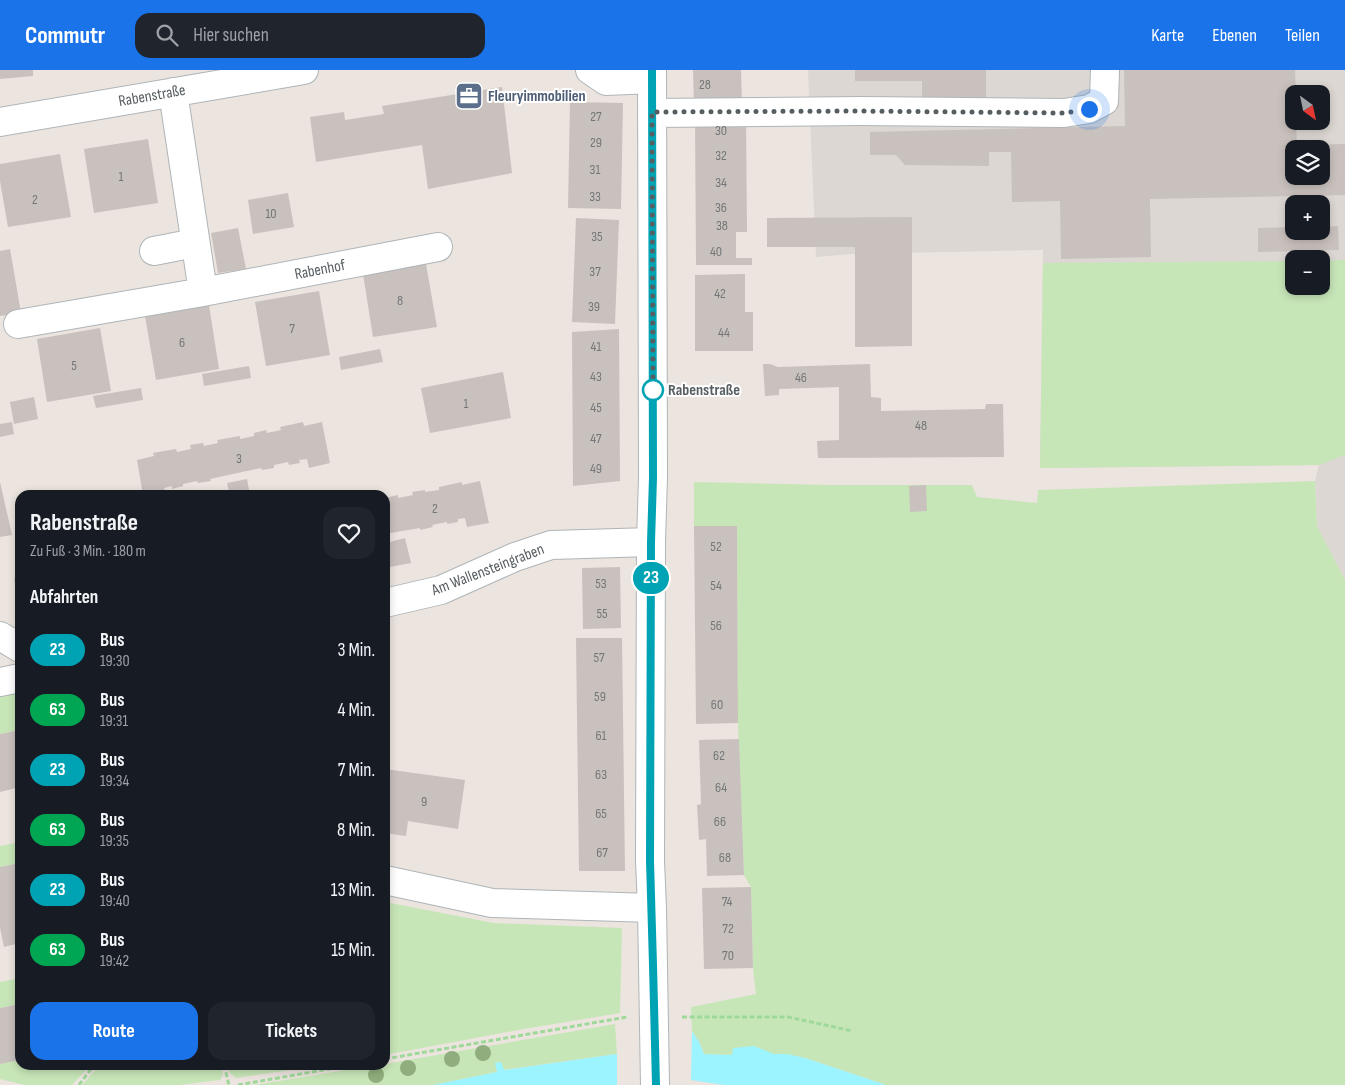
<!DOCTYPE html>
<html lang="de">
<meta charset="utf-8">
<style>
:root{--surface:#171b24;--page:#20242c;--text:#f1f3f6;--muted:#9ea1a6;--accent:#1a73e8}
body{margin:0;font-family:"Sofia Sans Condensed",sans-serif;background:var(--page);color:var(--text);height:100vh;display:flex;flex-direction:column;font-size:19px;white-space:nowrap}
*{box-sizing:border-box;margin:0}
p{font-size:16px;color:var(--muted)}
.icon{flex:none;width:28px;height:28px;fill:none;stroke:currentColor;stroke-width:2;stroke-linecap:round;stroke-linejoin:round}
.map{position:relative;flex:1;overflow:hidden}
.details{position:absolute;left:15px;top:420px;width:375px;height:580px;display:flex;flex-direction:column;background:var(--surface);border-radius:15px;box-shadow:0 2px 8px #0003}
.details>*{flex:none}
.badge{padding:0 10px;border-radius:16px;font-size:18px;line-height:32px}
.needle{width:32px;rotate:147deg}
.tools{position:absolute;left:1285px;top:15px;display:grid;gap:10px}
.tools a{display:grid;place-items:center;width:45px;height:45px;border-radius:10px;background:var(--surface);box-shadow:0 2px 8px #0003;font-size:25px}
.you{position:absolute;width:25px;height:25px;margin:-12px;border:4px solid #fff;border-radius:50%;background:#1a73e8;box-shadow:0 0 0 8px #1a73e833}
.map>.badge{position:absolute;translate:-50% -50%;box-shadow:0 0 0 2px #fff}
h2{padding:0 15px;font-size:19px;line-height:45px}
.round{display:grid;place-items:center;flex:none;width:52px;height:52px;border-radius:15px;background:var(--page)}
.headline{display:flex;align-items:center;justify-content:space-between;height:85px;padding:0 15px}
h1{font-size:24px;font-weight:700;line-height:38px}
.action{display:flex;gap:10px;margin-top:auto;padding:10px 15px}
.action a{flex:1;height:58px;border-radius:15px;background:var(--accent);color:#fff;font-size:20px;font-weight:700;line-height:58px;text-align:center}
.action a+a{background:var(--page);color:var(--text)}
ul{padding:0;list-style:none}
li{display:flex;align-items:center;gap:15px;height:60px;padding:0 15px}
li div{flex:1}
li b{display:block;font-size:19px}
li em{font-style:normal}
li .badge{min-width:55px;font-weight:700;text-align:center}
header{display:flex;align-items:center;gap:30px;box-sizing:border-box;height:70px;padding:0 25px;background:var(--accent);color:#fff}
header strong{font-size:24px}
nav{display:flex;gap:28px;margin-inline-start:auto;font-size:18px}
.search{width:350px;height:45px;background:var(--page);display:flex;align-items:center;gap:12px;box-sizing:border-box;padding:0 18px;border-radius:15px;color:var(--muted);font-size:19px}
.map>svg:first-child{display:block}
.industrial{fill:#dcd7d3;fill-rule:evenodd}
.green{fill:#c7e6b8}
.water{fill:#9bf4ff}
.building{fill:#c9c1bd;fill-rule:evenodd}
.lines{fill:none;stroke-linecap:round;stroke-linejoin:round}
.minor-casing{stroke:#afb5b8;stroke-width:30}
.path{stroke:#9ed99a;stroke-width:3;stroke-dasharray:5 2.5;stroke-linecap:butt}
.minor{stroke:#fff;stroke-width:28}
.tree{fill:#90ae7d}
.line-casing{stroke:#fff;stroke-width:11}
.line{stroke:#00a3b4;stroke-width:8}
.walk{stroke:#575e61;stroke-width:5;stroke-dasharray:0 9}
.stop-dot{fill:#fff;stroke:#00a3b4;stroke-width:2.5}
.labels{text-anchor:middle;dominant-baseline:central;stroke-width:4;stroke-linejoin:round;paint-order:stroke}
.number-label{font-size:14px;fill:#747778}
.street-label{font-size:16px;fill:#575e61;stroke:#fff}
.service-label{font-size:16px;font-weight:bold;fill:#4e5e75;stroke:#fff;text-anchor:start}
.stop-label{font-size:16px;font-weight:bold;fill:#575e61;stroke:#fff;text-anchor:start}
</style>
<header>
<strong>Commutr</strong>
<div class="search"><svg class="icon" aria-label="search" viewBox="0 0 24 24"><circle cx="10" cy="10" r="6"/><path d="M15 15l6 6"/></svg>Hier suchen</div>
<nav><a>Karte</a><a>Ebenen</a><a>Teilen</a></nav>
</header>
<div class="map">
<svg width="1345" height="1015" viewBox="0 0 1345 1015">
<rect width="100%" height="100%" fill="#ece4de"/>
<path class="industrial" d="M808,0H1345V510L1317,456L1315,411L1319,395L1040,398L1043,180L851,184L816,187ZM1294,24H1321V51H1294ZM1294,79H1321V106H1294ZM1294,134H1321V161H1294ZM1294,189H1321V216H1294Z"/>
<path class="green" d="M1345,190V385L1319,395L1040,398L1043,193L1294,191V216H1321V191Z
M1315,411L1317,456L1345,510V1015H886L805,988L787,984L732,985L704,984L699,972L692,961L691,937L756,924L753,898L751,817L744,805L738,653L737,456H694V412L831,415H972L977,427L1037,433L1038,420Z
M20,618V660L0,664V621Z
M20,772V793L0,797V776Z
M385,832L494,853L622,858L620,943L518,960L385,985Z
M20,908V934L0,938V912Z
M615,954L617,984L503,1000L501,992L495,993L497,1002L433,1015H254L377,995H385V994Z
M20,990V995H90V996L72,1015H25L0,1009V994Z
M112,995H221L223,1005L220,1010L179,1015H82L97,998Z
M228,995H325L236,1008L229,1002Z"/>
<path class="water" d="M692,961L699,972L704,984L732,985L733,978L754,976L774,984H787L805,988L886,1015H724L691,1010Z
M617,984V1015H433L497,1002L495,993L501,992L504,1000Z"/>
<path class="building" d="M0,0H33V6L0,9Z
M693,0H741L742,35L694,36Z
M855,0H986V34L922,33V11H855Z
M1124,0H1295L1296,24H1294V51H1296L1297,75L1345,74V125L1150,129L1151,187L1061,189L1060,131L1012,132L1011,82H989V96L905,95L896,85H870V62L1125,56ZM1294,79H1321V106H1294Z
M502,17L512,103L428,119L422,75L316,92L310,47L344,42L345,50L384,44L382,36Z
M570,32L623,33L621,139L568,138Z
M746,47L747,162H736V188H752V195H696L695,48Z
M148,69L158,133L94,143L84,79Z
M60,84L71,147L8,157L0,111V94Z
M288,123L294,157L253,164L248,130Z
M912,147V276L855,277V177H767V148Z
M576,148L619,150L615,254L572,252Z
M1338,156L1339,180L1258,182V158L1294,157V161H1321V157Z
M238,158L246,199L218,203L211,163Z
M10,179L21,243L0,246V181Z
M426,194L437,257L373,267L363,204Z
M745,204V242H753V281H695V205Z
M319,221L330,285L266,296L255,232Z
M209,235L219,299L156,310L145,246Z
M100,258L111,321L47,332L37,269Z
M619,259L620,411L573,416L572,262Z
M380,279L383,292L341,300L339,287Z
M763,294H770L778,297L870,294L871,327L881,328V341L985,339L986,334H1003L1004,387L818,388L817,371L839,370V317L779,319V325L765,326Z
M249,296L251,308L204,316L202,304Z
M503,302L511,348L430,363L421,318Z
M141,318L143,330L96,338L93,326Z
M34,327L38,349L14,354L10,332Z
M12,352L14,364L0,367V354Z
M303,352L304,356L322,352L330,393L309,398L307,389L299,390L300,393L289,395L288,392L274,395V398L262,400L261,398L210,409L211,411L198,413L197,411L183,414V416L172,419V416L164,418L166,425H143L137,390L154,386L153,383L176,379L177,382L191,379L190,375L203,373L204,376L218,373L217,370L240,366V369L254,366V363L266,360L267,363L281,360L280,357Z
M247,409L250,425H230L227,413Z
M480,411L489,453L467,457L465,448L458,449V452L447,454V452L432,455L433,457L420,460V458L385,464V428L398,425V428L413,425L412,422L425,420V422L439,420V417L462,412V415Z
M0,412L12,465L0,467Z
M926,415L927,441L910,442L909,416Z
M694,456H737L738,653L696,654Z
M405,468L411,493L390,497L386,473Z
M620,497L621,558L583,559L582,498Z
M20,507V535H19L14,508Z
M576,568H622L625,801H579Z
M20,660V717L0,722V664Z
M739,669L744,805L707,806L706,769L699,770L697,735L701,734L699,670Z
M385,699L465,710L458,759L408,751L406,766L385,763Z
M20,793V873L4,877L0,858V797Z
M751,817L753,898L704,899L702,818Z
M20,934V990L0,994V938Z"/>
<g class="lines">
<g class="minor-casing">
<path id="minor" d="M590,0L606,11L652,9
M652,0L653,407L651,472L650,791L652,838L655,1015
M173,22L203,222
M652,43L861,41L1064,43L1089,39L1104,31L1105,0
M0,52L304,0
M154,181L195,173
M18,254L203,222L438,177
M385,533L441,520L515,487L551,475L651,472
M0,566L20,578
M0,612L20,608
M385,810L492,833L652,838"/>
</g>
<path class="path" d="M682,947H788L853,961
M385,989L627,947
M224,995L229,1015
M79,1015L94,995H96
M238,1015L352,995"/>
<use href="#minor" class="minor"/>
</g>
<g class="tree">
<circle cx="483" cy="983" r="8"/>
<circle cx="452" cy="989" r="8"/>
<circle cx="408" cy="998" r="8"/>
<circle cx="376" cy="1005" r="8"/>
</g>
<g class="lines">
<g class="line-casing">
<path id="line" d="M652,0L653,408L651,472L650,791L653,895L656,1015"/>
</g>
<use href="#line" class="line"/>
<path class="walk" d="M653,320V327L652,42L860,41L1064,43L1089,39"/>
</g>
<defs>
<g id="office-square" transform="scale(1.4375)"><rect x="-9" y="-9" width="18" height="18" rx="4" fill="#5c6f8a" stroke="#fff"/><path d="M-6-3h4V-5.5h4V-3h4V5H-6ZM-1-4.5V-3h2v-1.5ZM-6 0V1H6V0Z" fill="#fff"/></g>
</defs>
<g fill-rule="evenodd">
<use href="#office-square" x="469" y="26"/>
</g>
<circle class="stop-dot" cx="653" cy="320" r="10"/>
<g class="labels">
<g class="number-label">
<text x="705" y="14">28</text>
<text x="596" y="46">27</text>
<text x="721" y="60">30</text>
<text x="596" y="72">29</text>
<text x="721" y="85">32</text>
<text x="595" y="99">31</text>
<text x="121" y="106">1</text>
<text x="721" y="112">34</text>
<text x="595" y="126">33</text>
<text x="35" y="129">2</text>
<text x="721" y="137">36</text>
<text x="271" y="143">10</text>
<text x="722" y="155">38</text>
<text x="597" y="166">35</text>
<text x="716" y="181">40</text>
<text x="595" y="201">37</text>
<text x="720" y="223">42</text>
<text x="400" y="230">8</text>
<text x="594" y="236">39</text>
<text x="292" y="258">7</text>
<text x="724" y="262">44</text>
<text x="182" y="272">6</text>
<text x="596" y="276">41</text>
<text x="74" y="295">5</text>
<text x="596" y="306">43</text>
<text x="801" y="307">46</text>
<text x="466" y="333">1</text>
<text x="596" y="337">45</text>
<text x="921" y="355">48</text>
<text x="596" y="368">47</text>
<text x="239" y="388">3</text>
<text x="596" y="398">49</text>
<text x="435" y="438">2</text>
<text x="716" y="476">52</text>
<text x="601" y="513">53</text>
<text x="716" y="515">54</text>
<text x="602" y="543">55</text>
<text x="716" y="555">56</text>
<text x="599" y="587">57</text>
<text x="600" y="626">59</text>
<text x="717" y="634">60</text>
<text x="601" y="665">61</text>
<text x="719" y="685">62</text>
<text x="601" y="704">63</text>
<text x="721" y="717">64</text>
<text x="424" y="731">9</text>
<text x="601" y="743">65</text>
<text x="720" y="751">66</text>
<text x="602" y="782">67</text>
<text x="725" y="787">68</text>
<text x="727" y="831">74</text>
<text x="728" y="858">72</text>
<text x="728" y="885">70</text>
</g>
<g class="street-label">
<text transform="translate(152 26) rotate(-10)">Rabenstraße</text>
<text transform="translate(320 200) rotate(-11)">Rabenhof</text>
<text transform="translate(488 500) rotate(-21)">Am Wallensteingraben</text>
</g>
<g class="service-label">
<text x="488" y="26">Fleuryimmobilien</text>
</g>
<g class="stop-label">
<text x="668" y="320">Rabenstraße</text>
</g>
</g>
</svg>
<div class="tools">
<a><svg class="needle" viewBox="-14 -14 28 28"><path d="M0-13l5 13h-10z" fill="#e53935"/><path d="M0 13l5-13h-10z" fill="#9ea1a6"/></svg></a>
<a><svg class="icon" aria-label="layers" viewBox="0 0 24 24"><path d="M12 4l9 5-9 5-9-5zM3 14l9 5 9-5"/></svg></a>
<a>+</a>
<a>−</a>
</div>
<div class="you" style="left:1089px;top:39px"></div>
<b class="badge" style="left:651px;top:508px;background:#00a3b4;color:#fff">23</b>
<section class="details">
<div class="headline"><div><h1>Rabenstraße</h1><p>Zu Fuß · 3 Min. · 180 m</p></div><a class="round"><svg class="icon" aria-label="heart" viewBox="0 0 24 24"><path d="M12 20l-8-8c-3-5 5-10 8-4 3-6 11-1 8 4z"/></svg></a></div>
<h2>Abfahrten</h2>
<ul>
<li><span class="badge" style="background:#00a3b4;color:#fff">23</span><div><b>Bus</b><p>19:30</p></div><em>3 Min.</em></li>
<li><span class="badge" style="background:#00a651;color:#fff">63</span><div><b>Bus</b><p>19:31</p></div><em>4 Min.</em></li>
<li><span class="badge" style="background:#00a3b4;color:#fff">23</span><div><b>Bus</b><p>19:34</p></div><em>7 Min.</em></li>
<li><span class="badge" style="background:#00a651;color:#fff">63</span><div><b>Bus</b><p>19:35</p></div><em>8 Min.</em></li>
<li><span class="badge" style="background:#00a3b4;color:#fff">23</span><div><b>Bus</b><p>19:40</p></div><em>13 Min.</em></li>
<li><span class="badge" style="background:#00a651;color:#fff">63</span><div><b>Bus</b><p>19:42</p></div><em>15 Min.</em></li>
</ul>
<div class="action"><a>Route</a><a>Tickets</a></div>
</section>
</div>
